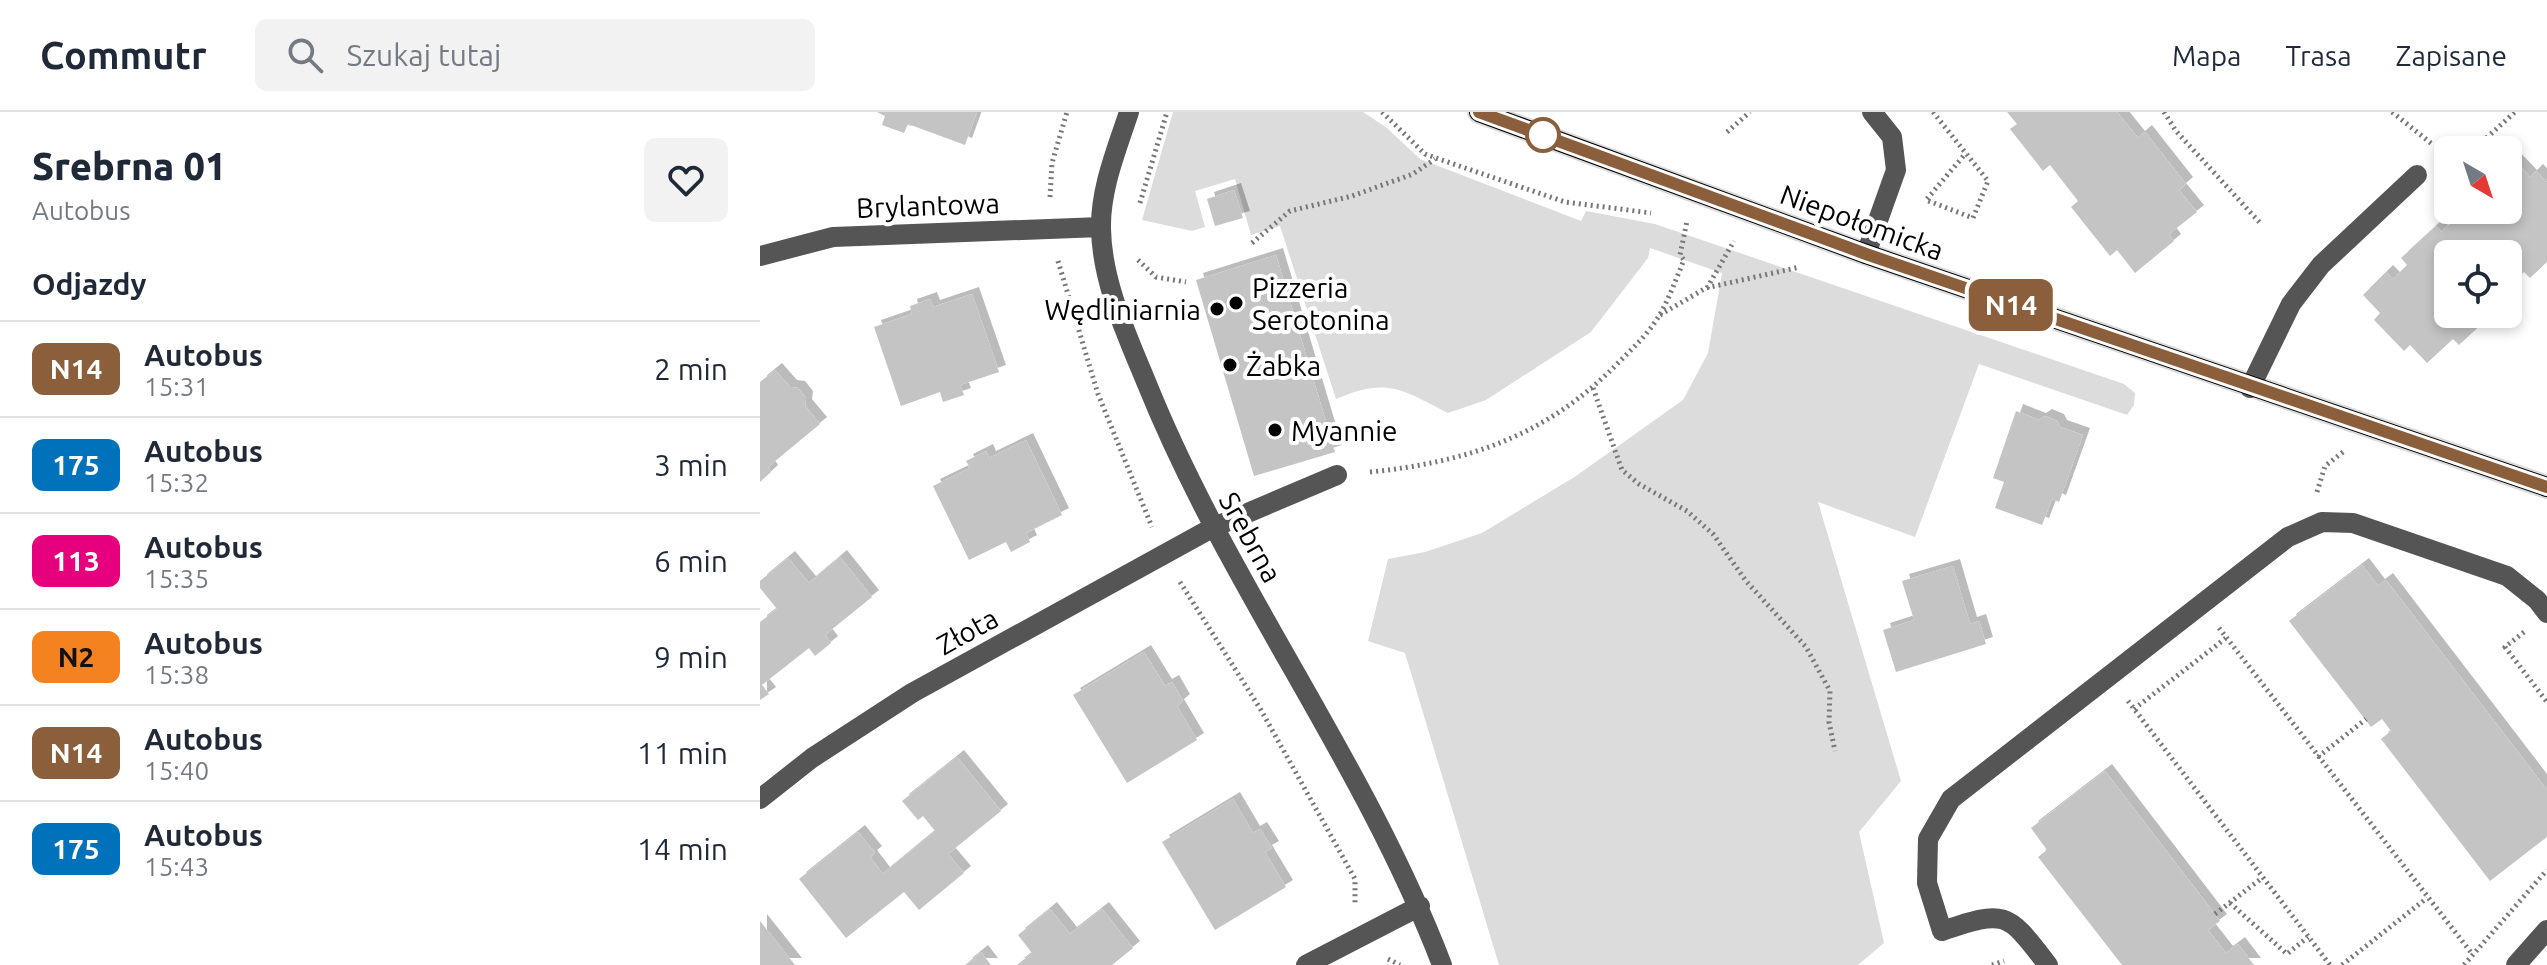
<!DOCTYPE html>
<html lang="pl">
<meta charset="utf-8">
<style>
:root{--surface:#fff;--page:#f2f2f3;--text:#1f2937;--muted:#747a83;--line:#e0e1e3}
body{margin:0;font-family:Ubuntu,sans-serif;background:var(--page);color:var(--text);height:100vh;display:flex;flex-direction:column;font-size:30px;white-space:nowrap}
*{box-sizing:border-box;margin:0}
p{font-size:26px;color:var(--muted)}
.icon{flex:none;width:44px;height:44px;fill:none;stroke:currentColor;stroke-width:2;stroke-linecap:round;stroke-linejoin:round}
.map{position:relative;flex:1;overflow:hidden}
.drawer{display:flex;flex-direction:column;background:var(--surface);width:760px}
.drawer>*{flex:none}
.badge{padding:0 16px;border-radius:12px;font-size:28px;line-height:52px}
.needle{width:52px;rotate:141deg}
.controls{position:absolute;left:1674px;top:24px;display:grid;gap:16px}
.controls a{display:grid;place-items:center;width:88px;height:88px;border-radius:12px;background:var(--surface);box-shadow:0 4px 12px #0003;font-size:40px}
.map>.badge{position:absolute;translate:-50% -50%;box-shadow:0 0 0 4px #fff}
h2{padding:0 32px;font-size:30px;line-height:72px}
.round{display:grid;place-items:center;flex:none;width:84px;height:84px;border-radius:12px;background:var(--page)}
.head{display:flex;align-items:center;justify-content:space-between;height:136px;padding:0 32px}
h1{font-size:38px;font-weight:800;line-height:60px}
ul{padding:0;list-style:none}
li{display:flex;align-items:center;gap:24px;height:96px;padding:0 32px;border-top:2px solid var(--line)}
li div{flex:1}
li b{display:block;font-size:30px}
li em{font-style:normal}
li .badge{min-width:88px;font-weight:700;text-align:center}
header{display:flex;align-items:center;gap:48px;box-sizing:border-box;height:112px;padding:0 40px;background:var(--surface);border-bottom:2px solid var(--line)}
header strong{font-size:38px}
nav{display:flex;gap:44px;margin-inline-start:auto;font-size:28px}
.search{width:560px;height:72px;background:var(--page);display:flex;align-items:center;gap:20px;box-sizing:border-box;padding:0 28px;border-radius:12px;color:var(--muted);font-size:30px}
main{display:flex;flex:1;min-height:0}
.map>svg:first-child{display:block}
.green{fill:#dcdcdc}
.building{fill:#c4c4c4;filter:url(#shadow)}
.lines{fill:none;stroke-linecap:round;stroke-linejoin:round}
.major-casing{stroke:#dbdbdb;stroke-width:24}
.path{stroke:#777;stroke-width:5;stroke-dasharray:2 4;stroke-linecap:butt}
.minor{stroke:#555;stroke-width:20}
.major{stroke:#000;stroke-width:20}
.line-casing{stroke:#fff;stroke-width:18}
.line{stroke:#8b5e3c;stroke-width:12}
.stop-dot{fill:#fff;stroke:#8b5e3c;stroke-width:4}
.poi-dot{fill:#000;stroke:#fff;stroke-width:3}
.labels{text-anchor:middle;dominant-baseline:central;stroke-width:8;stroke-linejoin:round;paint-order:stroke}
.street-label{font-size:28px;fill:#000;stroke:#fff}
.poi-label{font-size:28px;fill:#000;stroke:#fff;text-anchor:start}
</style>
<header>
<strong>Commutr</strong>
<div class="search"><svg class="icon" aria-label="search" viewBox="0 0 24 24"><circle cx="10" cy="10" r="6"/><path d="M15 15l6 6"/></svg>Szukaj tutaj</div>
<nav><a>Mapa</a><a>Trasa</a><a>Zapisane</a></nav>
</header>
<main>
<section class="drawer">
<div class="head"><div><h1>Srebrna 01</h1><p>Autobus</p></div><a class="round"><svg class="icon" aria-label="heart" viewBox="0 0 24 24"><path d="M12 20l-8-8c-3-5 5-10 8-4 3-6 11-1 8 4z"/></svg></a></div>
<h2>Odjazdy</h2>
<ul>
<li><span class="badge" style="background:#8b5e3c;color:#fff">N14</span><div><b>Autobus</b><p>15:31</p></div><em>2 min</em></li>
<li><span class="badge" style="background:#0072bc;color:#fff">175</span><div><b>Autobus</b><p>15:32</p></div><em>3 min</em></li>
<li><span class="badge" style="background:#e6007e;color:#fff">113</span><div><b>Autobus</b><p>15:35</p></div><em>6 min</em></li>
<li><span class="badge" style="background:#f58220;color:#111">N2</span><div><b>Autobus</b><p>15:38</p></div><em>9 min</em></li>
<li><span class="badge" style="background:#8b5e3c;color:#fff">N14</span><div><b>Autobus</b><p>15:40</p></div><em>11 min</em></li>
<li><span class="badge" style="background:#0072bc;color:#fff">175</span><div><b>Autobus</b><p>15:43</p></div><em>14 min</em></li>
</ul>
</section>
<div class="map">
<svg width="1787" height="853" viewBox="0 0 1787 853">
<defs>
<filter id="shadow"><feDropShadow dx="7" dy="-7" stdDeviation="0" flood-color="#0004"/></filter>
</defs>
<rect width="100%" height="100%" fill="#fff"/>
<path class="green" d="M413,0H603L627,16L660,47L821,109L826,99L895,112L1364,272L1375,281L1374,293L1367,303L1219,252L1155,425L1058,390L1141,669L1099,720L1124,831L1098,853H739L645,541L608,529L628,447L665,440L722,421L816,364L923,288L948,241L962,161L890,136L888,146L831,220L726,288L688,301C641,277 627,265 576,287L520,114L491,123L475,67L435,79L445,115L432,119L382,108Z"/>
<path class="building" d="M117,0H217L205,33L148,12L144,21L122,13L125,4Z
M1247,0H1357L1378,26L1385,20L1426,72L1419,78L1437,100L1409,122L1414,129L1375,161L1357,138L1350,144L1311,95L1318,89L1290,53L1283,59L1250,17L1257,12Z
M1750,44L1770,65L1776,59L1787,70V150L1770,166L1764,160L1748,175V142H1688V202H1721L1726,208L1699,233L1693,227L1667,251L1650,233L1644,239L1614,208L1620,201L1603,183L1626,160L1633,167L1647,153L1641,146L1676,114L1681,120L1706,98H1748Z
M474,78L483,106L455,114L447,87Z
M516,143L575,340L494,364L436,168Z
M212,182L239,260L200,273L204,283L183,290L180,280L141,294L114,215L152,202L150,194L170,187L173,195Z
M15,258L30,275L38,276L46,286L45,294L60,312L8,355L11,360L0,370V270Z
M1256,299L1279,308L1285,304L1297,309L1300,315L1323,323L1299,390L1292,387L1282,413L1235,396L1244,370L1233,366Z
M266,328L302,403L266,421L270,430L251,440L246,430L209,448L173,374L210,356L206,349L226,339L229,346Z
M80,445L112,485L65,523L71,531L55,544L49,536L2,573L9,582L0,588V510L17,497L0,476V469L28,446L49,471Z
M1602,453L1618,474L1626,468L1787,678V725L1730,769L1621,627L1631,619L1622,607L1611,615L1529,509Z
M1193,454L1210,512L1219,509L1226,532L1136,560L1123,518L1154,508L1142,469Z
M384,540L405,574L412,570L423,589L417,594L437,628L367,671L313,583Z
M197,645L241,699L188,742L204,761L159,798L144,780L86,826L39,767L98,720L115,741L110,745L123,762L175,719L163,704L158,708L142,689Z
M1345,659L1460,809L1448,818L1466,841L1478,832L1494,853H1362L1278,745L1287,738L1271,716Z
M473,687L493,721L500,717L512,736L505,740L526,775L455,818L402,730Z
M290,797L310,822L342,797L373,836L352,853H257L272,841L258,823Z
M0,809L35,853H0Z
M221,840L231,853H205Z"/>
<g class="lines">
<g class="major-casing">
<path id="major" d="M719,0L1106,142L1787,375"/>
</g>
<path class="path" d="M622,0L665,42L676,46L805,90L891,101
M1173,0L1228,69L1213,106L1166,88L1206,41
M1404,0L1416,19L1501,112
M1632,0L1672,32
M967,20L990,0
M1713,38L1755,0
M290,85L292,51L307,0
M380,91L407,0
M1676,91L1693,110
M492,131L530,99L592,84L653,62L675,47
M378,148L396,165L426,170
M298,149L338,282L392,415
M947,176L974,129
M900,203L946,176L1040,155
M833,276L862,358L879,372L927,399L953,422L986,469L1046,535L1070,579L1069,610L1075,639
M610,360C709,350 788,323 858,251C873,236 888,222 899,204C909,187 916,167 924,148L920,143L927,109
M1557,380L1565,354L1583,340
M420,470L501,598L595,767V792
M1459,516L1713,843
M1764,520L1745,535L1787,590
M1368,589L1570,853
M1374,597L1466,526
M1558,645L1606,607
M1470,791L1527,842L1548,825
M1455,802L1502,766
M628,847L640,853
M1232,853L1244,849
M1582,853L1667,786
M1704,853L1787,758"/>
<path class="minor" d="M369,0C357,37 340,77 341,117C342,171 367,223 387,272C469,475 604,649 682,853
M1106,142L1136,58L1132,25L1112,0
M0,144L73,125L341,115
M1490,276L1531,192L1561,153L1657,63
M0,687L52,646L152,581L452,416L577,363
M546,853L660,794
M1288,853C1247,800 1247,797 1182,819L1167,771L1168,727L1191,687L1528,425L1562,410L1593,411L1747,464L1777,488L1787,501
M1756,853L1787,818"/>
<use href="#major" class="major"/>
</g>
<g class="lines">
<g class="line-casing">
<path id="line" d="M719,0L1106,142L1787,375"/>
</g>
<use href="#line" class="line"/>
</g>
<circle class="stop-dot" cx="783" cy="23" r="16"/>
<g class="poi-dot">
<circle cx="476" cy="191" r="8"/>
<circle cx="457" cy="197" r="8"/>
<circle cx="470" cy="253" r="8"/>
<circle cx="515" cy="318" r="8"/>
</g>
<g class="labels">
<g class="street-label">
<text transform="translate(168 93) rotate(-2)">Brylantowa</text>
<text transform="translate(1102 110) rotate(20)">Niepołomicka</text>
<text transform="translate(491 425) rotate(61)">Srebrna</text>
<text transform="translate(207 519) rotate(-29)">Złota</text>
</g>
<g class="poi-label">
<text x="492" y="175">Pizzeria<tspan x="492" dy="32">Serotonina</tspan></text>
<text x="441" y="197" text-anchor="end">Wędliniarnia</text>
<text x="486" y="253">Żabka</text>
<text x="531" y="318">Myannie</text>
</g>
</g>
</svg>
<div class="controls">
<a><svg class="needle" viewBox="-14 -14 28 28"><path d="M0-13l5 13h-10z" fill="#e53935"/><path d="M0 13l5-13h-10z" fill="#747a83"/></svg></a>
<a><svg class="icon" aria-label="locate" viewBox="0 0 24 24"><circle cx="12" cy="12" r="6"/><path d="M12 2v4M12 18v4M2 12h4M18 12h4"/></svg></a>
</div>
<b class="badge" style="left:1251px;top:193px;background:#8b5e3c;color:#fff">N14</b>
</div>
</main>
